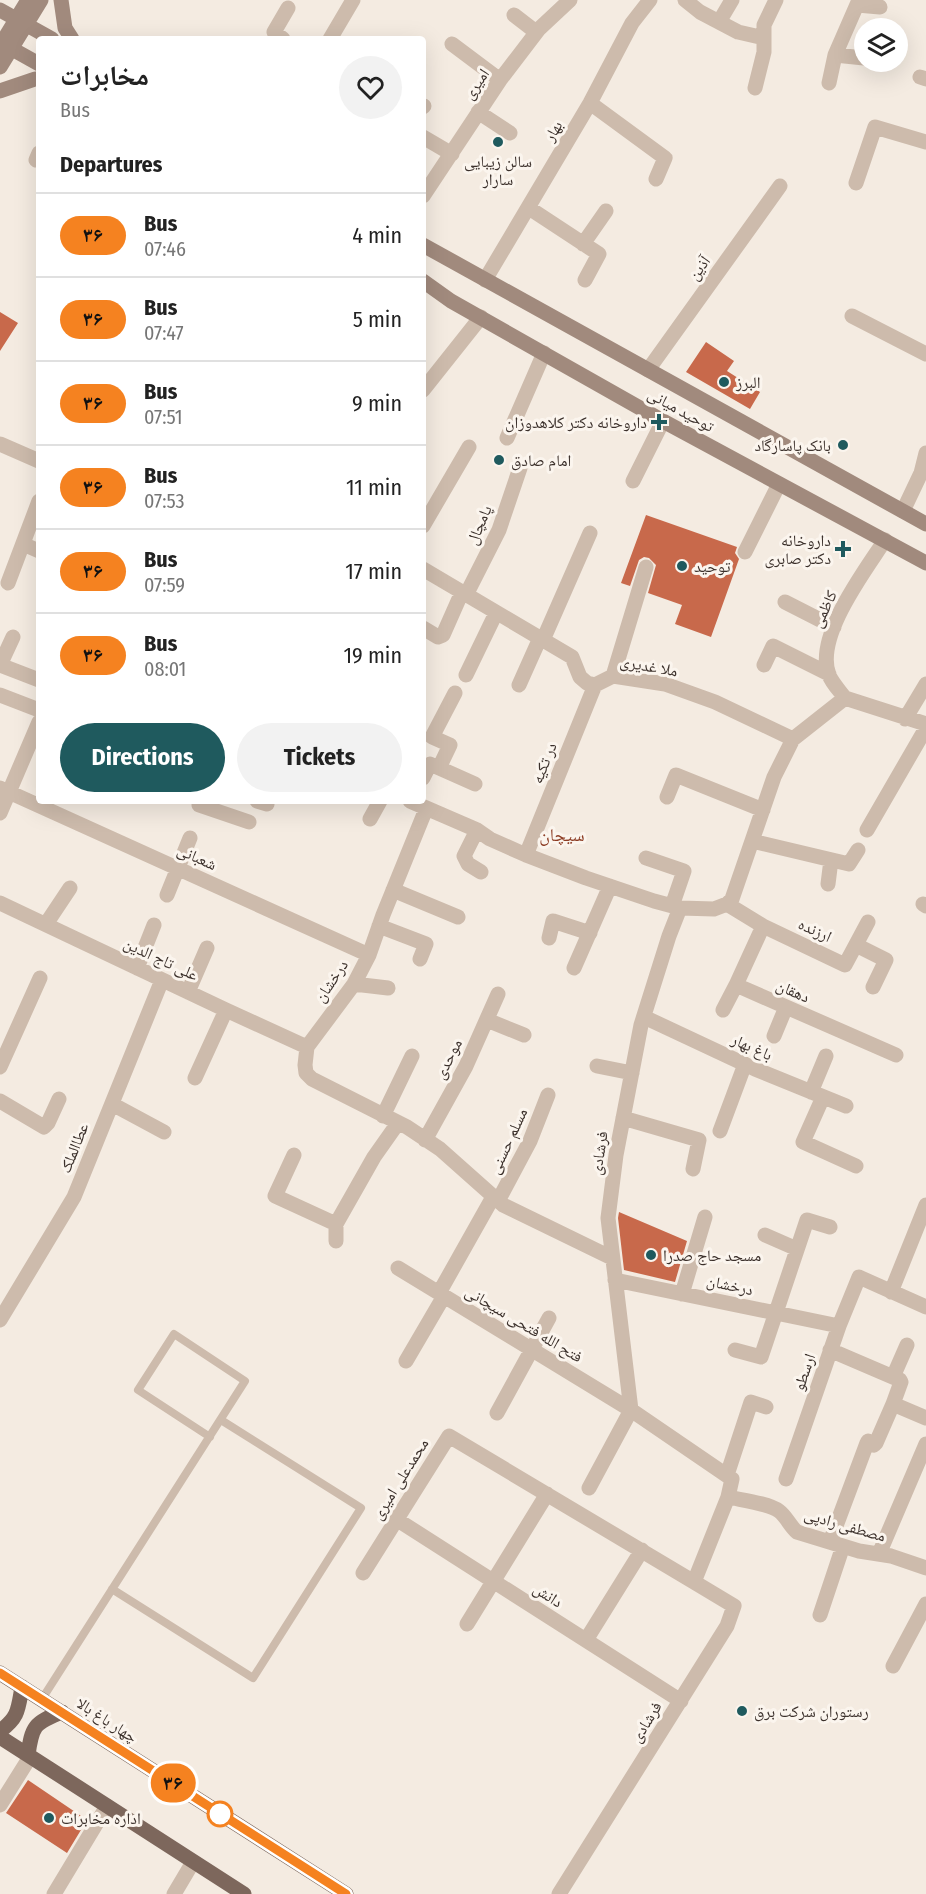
<!DOCTYPE html>
<meta charset="utf-8">
<style>
:root{--surface:#fff;--page:#f2f2f2;--text:#222;--muted:#767676;--line:#e0e0e0;--accent:#1f5a5e}
body{margin:0;font-family:"Fira Sans Condensed","Noto Naskh Arabic",sans-serif;background:var(--page);color:var(--text);height:100vh;display:flex;flex-direction:column;font-size:22px;white-space:nowrap}
*{box-sizing:border-box;margin:0}
p{font-size:20px;color:var(--muted)}
.icon{flex:none;width:33px;height:33px;fill:none;stroke:currentColor;stroke-width:2;stroke-linecap:round;stroke-linejoin:round}
.map{position:relative;flex:1;overflow:hidden}
.sheet{position:absolute;left:36px;top:36px;width:390px;height:768px;display:flex;flex-direction:column;background:var(--surface);border-radius:6px;box-shadow:0 6px 24px #0002}
.sheet>*{flex:none}
.badge{padding:0 12px;border-radius:20px;font-size:21px;line-height:39px}
.buttons{position:absolute;left:854px;top:18px;display:grid;gap:12px}
.buttons a{display:grid;place-items:center;width:54px;height:54px;border-radius:50%;background:var(--surface);box-shadow:0 6px 24px #0002;font-size:30px}
.map>.badge{position:absolute;translate:-50% -50%;box-shadow:0 0 0 3px #fff}
h2{padding:0 24px;font-size:22px;line-height:54px}
.round{display:grid;place-items:center;flex:none;width:63px;height:63px;border-radius:32px;background:var(--page)}
.head{display:flex;align-items:center;justify-content:space-between;height:102px;padding:0 24px}
h1{font-size:28px;font-weight:700;line-height:45px}
.primary-button{display:flex;gap:12px;margin-top:auto;padding:12px 24px}
.primary-button a{flex:1;height:69px;border-radius:36px;background:var(--accent);color:#fff;font-size:24px;font-weight:700;line-height:69px;text-align:center}
.primary-button a+a{background:var(--page);color:var(--text)}
ul{padding:0;list-style:none}
li{display:flex;align-items:center;gap:18px;height:84px;padding:0 24px;border-top:2px solid var(--line)}
li div{flex:1}
li b{display:block;font-size:22px}
li em{font-style:normal}
li .badge{min-width:66px;font-weight:700;text-align:center}
.map>svg:first-child{display:block}
.building{fill:#c8694b}
.lines{fill:none;stroke-linecap:round;stroke-linejoin:round}
.service{stroke:#cdbbac;stroke-width:8}
.minor{stroke:#cdbbac;stroke-width:15}
.secondary{stroke:#a18a7d;stroke-width:15}
.primary{stroke:#7d675c;stroke-width:15}
.line-casing{stroke:#fff;stroke-width:14}
.line{stroke:#f58220;stroke-width:9}
.poi-dot{fill:#1f5a5e;stroke:#fbf5ee;stroke-width:2}
.stop-dot{fill:#fff;stroke:#f58220;stroke-width:3}
.labels{text-anchor:middle;dominant-baseline:central;stroke-width:6;stroke-linejoin:round;paint-order:stroke}
.street-label{font-size:16px;fill:#3b302b;stroke:#fbf5ee}
.poi-label{font-size:16px;fill:#3b302b;stroke:#fbf5ee;text-anchor:start}
.neighbourhood-label{font-size:18px;fill:#8c3b22;stroke:#fbf5ee}
</style>
<div class="map">
<svg width="926" height="1894" viewBox="0 0 926 1894">
<rect width="100%" height="100%" fill="#f4ebe1"/>
<path class="building" d="M0,312L18,323L0,351Z
M706,342L734,361L727,371L760,392L750,409L686,372Z
M646,515L737,547L735,553L739,559L711,637L675,624L682,605L648,593L656,565L649,558L644,557L639,560L630,586L621,583Z
M619,1212L687,1241L675,1282L624,1270L618,1218Z
M28,1780L87,1820L67,1853L6,1813Z"/>
<g class="lines">
<path class="service" d="M112,1589L253,1678L361,1508L221,1420
M42,1699L245,1381L174,1334L138,1390L210,1437"/>
<path class="minor" d="M685,0L700,12L738,32L764,38
M857,5L880,7
M514,15L536,32
M719,22L732,0
M283,39L274,32L288,8
M330,39L353,0
M452,44L500,80
M835,55L864,58
M920,77L926,79
M829,83L835,55L859,0
M755,88L764,52V25L776,0
M590,103L665,158L656,179
M423,107L424,106
M478,112L510,133
M423,137L452,154
M36,160L39,153
M856,183L875,127L926,142
M423,196L500,80L539,29L570,0
M529,208L599,254L585,280
M583,244L606,211
M485,280L590,103L632,23L650,0
M852,316L926,354
M648,370L780,186
M423,390L481,317
M507,438L544,353
M0,444L39,461
M633,481L663,421
M903,511L921,473L926,453
M423,526L469,447
M23,544L39,551
M745,552L779,484
M423,569L572,657L580,677L587,683L595,685L613,676L665,684L715,702L793,739
M8,583L39,501
M466,595L499,530L520,468
M785,602L834,627
M423,628L438,637L443,635L462,592
M13,637L0,665L39,680
M543,640L590,533
M764,665L773,646L829,674
M466,675L496,613
M613,676L646,567
M519,685L540,638
M0,695L39,710
M845,698C840,691 832,683 829,675C814,637 865,571 885,540
M845,698L926,724
M905,719L926,684
M439,768L475,784
M423,778L430,764L439,768L450,745L432,737L455,693
M0,788L369,955
M667,797L676,775L763,810
M200,801L199,805L249,822
M257,801L267,804
M410,801L477,830L490,839L526,855L586,878L654,901L680,908L714,909L727,904L732,899L774,777L793,739L845,698
M426,809L383,915L369,955L354,984L307,1047L305,1065L306,1073L312,1079L407,1127L440,1149L503,1205L612,1258
M0,813L39,722
M370,819L380,801
M477,830L464,856L468,864L481,872
M867,830L926,728
M752,841L849,864L858,850
M526,855L595,685
M646,858L684,871L672,906
M828,884L831,860
M393,890L458,917
M167,895L190,838
M0,903L226,1010L307,1047
M727,904L763,926L845,965L868,922
M923,904L926,906
M46,924L70,888
M379,926L426,944L420,959
M763,926L736,985L896,1055
M549,938L553,921L590,933
M856,945L886,960L873,987
M137,968L154,925
M574,968L610,886
M354,984L388,988
M188,992L207,948
M723,1010L736,985
M644,1017L755,1069L846,1106
M487,1020L524,1035
M774,1036L786,1007
M597,1066L632,1073
M0,1067L40,978
M195,1078L226,1010
M811,1092L826,1056
M823,1097L803,1142L856,1166
M0,1101L44,1127L48,1123L59,1099
M112,1104L164,1132
M383,1116L412,1056
M623,1118L699,1140L693,1169
M720,1131L745,1064
M425,1140L466,1066L498,994
M294,1155L275,1196L336,1224L374,1157L398,1123
M498,1201L530,1141L548,1095
M765,1235L797,1249
M336,1241V1224
M398,1268L631,1410L589,1488
M615,1280L839,1326
M891,1292L926,1205
M439,1293L493,1197
M682,1294L705,1217
M0,1320L74,1197L162,980
M735,1350L761,1357L807,1220L830,1227
M830,1350L900,1380L901,1382L893,1404L926,1418
M406,1361L444,1296
M893,1377L907,1345
M497,1413L549,1318
M727,1475L751,1402L766,1407
M786,1479L839,1326L859,1277L926,1307
M728,1497C741,1500 768,1503 779,1511C786,1516 790,1526 797,1532L859,1551L891,1556L926,1568
M396,1519L681,1701
M830,1542L867,1443L868,1441L874,1445L876,1443L893,1404
M879,1554L926,1444
M363,1573L449,1436L694,1582
M820,1615L843,1546
M467,1624L547,1494
M586,1640L642,1550
M893,1666L926,1604
M0,1805L30,1757
M54,1894L107,1806
M174,1894L193,1862
M559,1894L727,1626L734,1606L694,1582L728,1497L732,1479L631,1410L608,1218L616,1155L641,1025L669,936L680,908"/>
<path class="secondary" d="M61,0L65,28L72,39
M0,10L52,39
M5,45L39,64
M0,46L28,0
M0,67L41,0
M0,91L35,79H39
M423,245L926,524
M423,281L451,301L663,421L926,563"/>
<path class="primary" d="M0,1673L346,1894
M0,1731C19,1717 18,1709 22,1687
M0,1737L244,1894
M28,1755C32,1726 34,1723 62,1712"/>
</g>
<g class="lines">
<g class="line-casing">
<path id="line" d="M0,1673L346,1894"/>
</g>
<use href="#line" class="line"/>
</g>
<g class="poi-dot">
<circle cx="498" cy="142" r="6"/>
<circle cx="724" cy="382" r="6"/>
<path d="M656 413h6v6h6v6h-6v6h-6v-6h-6v-6h6z"/>
<circle cx="843" cy="445" r="6"/>
<circle cx="499" cy="460" r="6"/>
<path d="M840 540h6v6h6v6h-6v6h-6v-6h-6v-6h6z"/>
<circle cx="682" cy="566" r="6"/>
<circle cx="651" cy="1255" r="6"/>
<circle cx="742" cy="1711" r="6"/>
<circle cx="49" cy="1818" r="6"/>
</g>
<circle class="stop-dot" cx="220" cy="1814" r="12"/>
<g class="labels">
<g class="street-label">
<text transform="translate(476 84) rotate(-56)">امیری</text>
<text transform="translate(553 131) rotate(-60)">بهار</text>
<text transform="translate(699 268) rotate(-54)">آذین</text>
<text transform="translate(681 410) rotate(29)">توحید میانی</text>
<text transform="translate(479 525) rotate(-67)">پامچال</text>
<text transform="translate(824 609) rotate(-65)">کاظمی</text>
<text transform="translate(649 666) rotate(10)">ملا غدیری</text>
<text transform="translate(544 763) rotate(-68)">در تکیه</text>
<text transform="translate(197 857) rotate(24)">شعبانی</text>
<text transform="translate(815 930) rotate(25)">ارزنده</text>
<text transform="translate(161 959) rotate(25)">علی تاج الدین</text>
<text transform="translate(331 981) rotate(-56)">درخشان</text>
<text transform="translate(793 991) rotate(24)">دهقان</text>
<text transform="translate(752 1047) rotate(24)">باغ بهار</text>
<text transform="translate(448 1059) rotate(-63)">موحدی</text>
<text transform="translate(508 1141) rotate(-65)">مسلم حسنی</text>
<text transform="translate(74 1148) rotate(-68)">عطاالملک</text>
<text transform="translate(599 1153) rotate(-81)">فرشادی</text>
<text transform="translate(730 1285) rotate(12)">درخشان</text>
<text transform="translate(524 1324) rotate(31)">فتح الله فتحی سیچانی</text>
<text transform="translate(804 1372) rotate(-71)">ارسطو</text>
<text transform="translate(400 1479) rotate(-58)">محمدعلی امیری</text>
<text transform="translate(845 1525) rotate(16)">مصطفی رادپی</text>
<text transform="translate(548 1595) rotate(33)">دانش</text>
<text transform="translate(107 1720) rotate(33)">چهار باغ بالا</text>
<text transform="translate(646 1722) rotate(-58)">فرشادی</text>
</g>
<g class="poi-label">
<text x="498" y="161" text-anchor="middle">سالن زیبایی<tspan x="498" dy="18">سارار</tspan></text>
<text x="736" y="382">البرز</text>
<text x="647" y="422" text-anchor="end">داروخانه دکتر کلاهدوزان</text>
<text x="831" y="445" text-anchor="end">بانک پاسارگاد</text>
<text x="511" y="460">امام صادق</text>
<text x="831" y="540" text-anchor="end">داروخانه<tspan x="831" dy="18">دکتر صابری</tspan></text>
<text x="694" y="566">توحید</text>
<text x="663" y="1255">مسجد حاج صدرا</text>
<text x="754" y="1711">رستوران شرکت برق</text>
<text x="61" y="1818">اداره مخابرات</text>
</g>
<g class="neighbourhood-label">
<text x="562" y="835">سیچان</text>
</g>
</g>
</svg>
<div class="buttons">
<a><svg class="icon" aria-label="layers" viewBox="0 0 24 24"><path d="M12 4l9 5-9 5-9-5zM3 14l9 5 9-5"/></svg></a>
</div>
<b class="badge" style="left:173px;top:1783px;background:#f58220;color:#111">۳۶</b>
<section class="sheet">
<div class="head"><div><h1>مخابرات</h1><p>Bus</p></div><a class="round"><svg class="icon" aria-label="heart" viewBox="0 0 24 24"><path d="M12 20l-8-8c-3-5 5-10 8-4 3-6 11-1 8 4z"/></svg></a></div>
<h2>Departures</h2>
<ul>
<li><span class="badge" style="background:#f58220;color:#111">۳۶</span><div><b>Bus</b><p>07:46</p></div><em>4 min</em></li>
<li><span class="badge" style="background:#f58220;color:#111">۳۶</span><div><b>Bus</b><p>07:47</p></div><em>5 min</em></li>
<li><span class="badge" style="background:#f58220;color:#111">۳۶</span><div><b>Bus</b><p>07:51</p></div><em>9 min</em></li>
<li><span class="badge" style="background:#f58220;color:#111">۳۶</span><div><b>Bus</b><p>07:53</p></div><em>11 min</em></li>
<li><span class="badge" style="background:#f58220;color:#111">۳۶</span><div><b>Bus</b><p>07:59</p></div><em>17 min</em></li>
<li><span class="badge" style="background:#f58220;color:#111">۳۶</span><div><b>Bus</b><p>08:01</p></div><em>19 min</em></li>
</ul>
<div class="primary-button"><a>Directions</a><a>Tickets</a></div>
</section>
</div>
